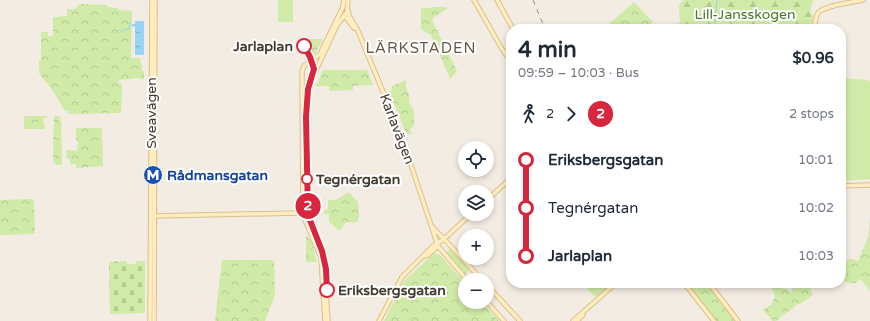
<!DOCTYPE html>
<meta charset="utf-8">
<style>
:root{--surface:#fff;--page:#f2f2f3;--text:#1f2937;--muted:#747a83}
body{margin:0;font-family:"Varela Round",sans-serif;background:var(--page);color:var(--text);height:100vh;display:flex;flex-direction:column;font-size:15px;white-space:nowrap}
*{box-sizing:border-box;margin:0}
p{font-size:13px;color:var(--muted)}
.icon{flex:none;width:22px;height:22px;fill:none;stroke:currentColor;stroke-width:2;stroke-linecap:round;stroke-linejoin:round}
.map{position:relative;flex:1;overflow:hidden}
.sheet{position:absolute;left:506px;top:24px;width:340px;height:264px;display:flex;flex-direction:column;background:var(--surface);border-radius:16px;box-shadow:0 2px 6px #0003}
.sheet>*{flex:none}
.badge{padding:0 8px;border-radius:13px;font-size:14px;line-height:26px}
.controls{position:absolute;left:458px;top:141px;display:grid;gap:8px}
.controls a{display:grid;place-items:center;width:36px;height:36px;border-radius:50%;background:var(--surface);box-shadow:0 2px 6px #0003;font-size:20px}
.map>.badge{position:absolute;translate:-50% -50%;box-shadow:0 0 0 2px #fff}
.legs{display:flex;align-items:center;gap:6px;height:44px;padding:0 12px;font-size:13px}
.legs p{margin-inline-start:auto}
.overview{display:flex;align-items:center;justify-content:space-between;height:68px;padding:0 12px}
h1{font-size:22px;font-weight:700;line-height:30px}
ul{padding:0 12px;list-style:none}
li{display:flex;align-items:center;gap:14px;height:48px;font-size:15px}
li i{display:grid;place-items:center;width:6px;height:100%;margin:0 5px;background:currentColor}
li i::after{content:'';width:10px;height:10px;margin:-5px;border:3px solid;border-radius:50%;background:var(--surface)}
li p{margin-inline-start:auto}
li:first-child i{background:linear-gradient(#0000 50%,currentColor 0)}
li:last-child i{background:linear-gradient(currentColor 50%,#0000 0)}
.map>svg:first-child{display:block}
.forest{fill:url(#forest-firs)}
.cemetery{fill:url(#cemetery-stones)}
.park{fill:url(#park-crowns)}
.garden{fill:#d0eaa7}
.water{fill:url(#water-ripples)}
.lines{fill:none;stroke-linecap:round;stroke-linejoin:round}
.stream{stroke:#99d4f4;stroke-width:1}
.secondary-casing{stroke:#d9c190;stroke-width:5.5}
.secondary{stroke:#ffecbf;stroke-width:3.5}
.rail{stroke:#939393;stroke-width:1;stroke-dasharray:5 5;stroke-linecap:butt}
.line-1-casing{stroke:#fff;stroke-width:9}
.line-1{stroke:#d7263d;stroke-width:6}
.stop-1-dot{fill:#fff;stroke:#d7263d;stroke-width:2}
.labels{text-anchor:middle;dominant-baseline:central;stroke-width:4;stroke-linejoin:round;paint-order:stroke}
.park-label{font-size:14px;fill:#487823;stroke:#fff}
.stop-label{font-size:14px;font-weight:bold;fill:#443c32;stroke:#fff;text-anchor:start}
.street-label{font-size:14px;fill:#443c32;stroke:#fff}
.transit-label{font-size:14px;font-weight:bold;fill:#164399;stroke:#fff;text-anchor:start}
.neighbourhood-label{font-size:15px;letter-spacing:1px;fill:#675949;stroke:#fff}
</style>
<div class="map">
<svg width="870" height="321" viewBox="0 0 870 321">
<defs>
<pattern id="forest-firs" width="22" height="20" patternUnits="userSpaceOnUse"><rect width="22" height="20" fill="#d0eaa7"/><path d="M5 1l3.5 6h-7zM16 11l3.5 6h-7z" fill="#b4ca90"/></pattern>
<pattern id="cemetery-stones" width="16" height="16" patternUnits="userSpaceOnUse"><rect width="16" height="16" fill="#d0eaa7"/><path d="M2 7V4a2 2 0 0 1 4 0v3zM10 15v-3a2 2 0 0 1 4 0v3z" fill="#b4ca90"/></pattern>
<pattern id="park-crowns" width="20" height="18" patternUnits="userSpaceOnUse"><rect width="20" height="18" fill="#d0eaa7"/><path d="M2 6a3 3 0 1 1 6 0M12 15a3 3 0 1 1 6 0" fill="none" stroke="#b4ca90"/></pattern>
<pattern id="water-ripples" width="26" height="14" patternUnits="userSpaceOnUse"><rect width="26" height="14" fill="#99d4f4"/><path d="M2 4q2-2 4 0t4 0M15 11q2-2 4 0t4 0" fill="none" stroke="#7eadc6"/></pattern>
</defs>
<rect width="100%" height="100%" fill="#f2ece2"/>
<path class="forest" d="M683,0H815L813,1L810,10L813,16L811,29H676L675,26L680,22L679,6Z"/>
<path class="cemetery" d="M127,261V264H136V261H145V313L110,314L109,262Z"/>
<path class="park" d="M634,2L653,22L646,29H613L609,24Z
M79,4L107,5V7L118,8V10L132,11L131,58H140L141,64H142V71H144V79L134,78L131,79L119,80V83L122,84L121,113L69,114L68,110L65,111L53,91L39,73V60H41V32H48V36H53V17L67,16V9H75Z
M433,7H446L447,9L433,18L432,20L457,71L450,79L431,35L421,29V8H429Z
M306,39H323L315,54L309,52Z
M323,70H367L373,85L353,86V90L329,91V86H316Z
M406,80V87L409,95V102L414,111V126L410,129L412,135L406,133L389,92L392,89V86Z
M24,116H47V117L43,118L45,129H24Z
M54,116H59L61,119L62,165H55V162H53Z
M76,128H102L103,166L76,168V164H70V159H67L66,150L77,151L78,141L76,140Z
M347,193H350L358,202L359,217L357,222C345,223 347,219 340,231L329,222V214H324V210H328V200H336Z
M33,199L34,201L35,233L33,234L0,235V200Z
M870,217V291L861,279C855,285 849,284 842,280L841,281V264C847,258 852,258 858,261L868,238Z
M306,235L311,241L317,262H306Z
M451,248L471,269L464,275L445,253Z
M434,253L440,255L465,283V302H482L499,321H384L404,281Z
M222,260H272L274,262L275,295L265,321H215Z
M582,283H613L597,297L594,296Z
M688,283H706L736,321H716L687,284Z
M769,283H778L779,288L787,289L790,292L792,291L793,288L808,284L813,295L800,304H797L793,308L776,321H773L763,310L772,304L775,296Z"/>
<path class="garden" d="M278,0H293V22H278Z
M841,78L867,80L870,82V179L841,181Z"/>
<path class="water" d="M135,21H144V55H135V27L132,26V24H135Z"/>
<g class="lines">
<path class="stream" d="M714,29L717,0
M120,32L126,29H129L130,23"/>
<g class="secondary-casing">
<path id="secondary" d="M474,0L502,49L511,61
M497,0L513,29
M348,10L349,16L358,31L402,138L438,246L467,280
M344,15L354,28
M814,29C815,24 815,18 818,13C822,6 854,2 863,0
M841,186L870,185
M487,200L511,178
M154,216L297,213L305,214
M431,225L436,231L447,242L482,280
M424,256L428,255L438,246
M684,283L714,321
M709,283L738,321
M487,285L520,321
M487,302L504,321
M150,321L152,0
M154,321L155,0
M325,321L321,258L303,215L302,71L304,66L320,54L343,7L344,0
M328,321L324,258L320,242L310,220L308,211L306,117L308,89L311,81L337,25L347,12L348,0
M379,321L402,277L433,246L444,239L471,214
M573,321L616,283
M577,321L583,315"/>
</g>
<use href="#secondary" class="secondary"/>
<path class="rail" d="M533,0L545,29"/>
</g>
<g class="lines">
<g class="line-1-casing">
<path id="line-1" d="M304,46L310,57L314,69L308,89L306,117L308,215L322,251L326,269L327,290"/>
</g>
<use href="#line-1" class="line-1"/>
</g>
<defs>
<g id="metro-disc" transform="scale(1)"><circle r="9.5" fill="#1a4fb4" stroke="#fff"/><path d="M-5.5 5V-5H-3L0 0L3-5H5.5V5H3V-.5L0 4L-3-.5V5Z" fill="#fff"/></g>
</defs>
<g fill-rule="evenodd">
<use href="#metro-disc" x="153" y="175"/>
</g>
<g class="stop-1-dot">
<circle cx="304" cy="46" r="7"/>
<circle cx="307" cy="179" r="5"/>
<circle cx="327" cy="290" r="7"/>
</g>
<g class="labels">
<g class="park-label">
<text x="745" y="14">Lill-Jansskogen</text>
</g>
<g class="stop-label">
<text x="293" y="46" text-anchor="end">Jarlaplan</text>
<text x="316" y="179">Tegnérgatan</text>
<text x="338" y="290">Eriksbergsgatan</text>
</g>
<g class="street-label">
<text transform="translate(151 113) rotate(-90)">Sveavägen</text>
<text transform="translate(397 129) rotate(69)">Karlavägen</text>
</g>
<g class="transit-label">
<text x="167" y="175">Rådmansgatan</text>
</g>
<g class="neighbourhood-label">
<text x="421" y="48">LÄRKSTADEN</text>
</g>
</g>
</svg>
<div class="controls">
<a><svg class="icon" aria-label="locate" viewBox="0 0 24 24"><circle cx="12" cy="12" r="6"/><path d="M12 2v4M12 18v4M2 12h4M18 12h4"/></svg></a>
<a><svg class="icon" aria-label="layers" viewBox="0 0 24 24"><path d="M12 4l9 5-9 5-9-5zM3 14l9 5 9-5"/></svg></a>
<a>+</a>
<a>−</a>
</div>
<b class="badge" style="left:308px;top:206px;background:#d7263d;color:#fff">2</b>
<section class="sheet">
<div class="overview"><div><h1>4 min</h1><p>09:59 – 10:03 · Bus</p></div><b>$0.96</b></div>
<div class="legs"><svg class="icon" aria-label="walk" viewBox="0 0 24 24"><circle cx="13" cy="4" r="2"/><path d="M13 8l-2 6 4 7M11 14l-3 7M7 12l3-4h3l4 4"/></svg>2<svg class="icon" aria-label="forward" viewBox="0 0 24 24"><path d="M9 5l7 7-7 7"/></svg><b class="badge" style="background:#d7263d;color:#fff">2</b><p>2 stops</p></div>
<ul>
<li><i style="color:#d7263d"></i><b>Eriksbergsgatan</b><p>10:01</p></li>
<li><i style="color:#d7263d"></i><span>Tegnérgatan</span><p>10:02</p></li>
<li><i style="color:#d7263d"></i><b>Jarlaplan</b><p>10:03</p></li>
</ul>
</section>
</div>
